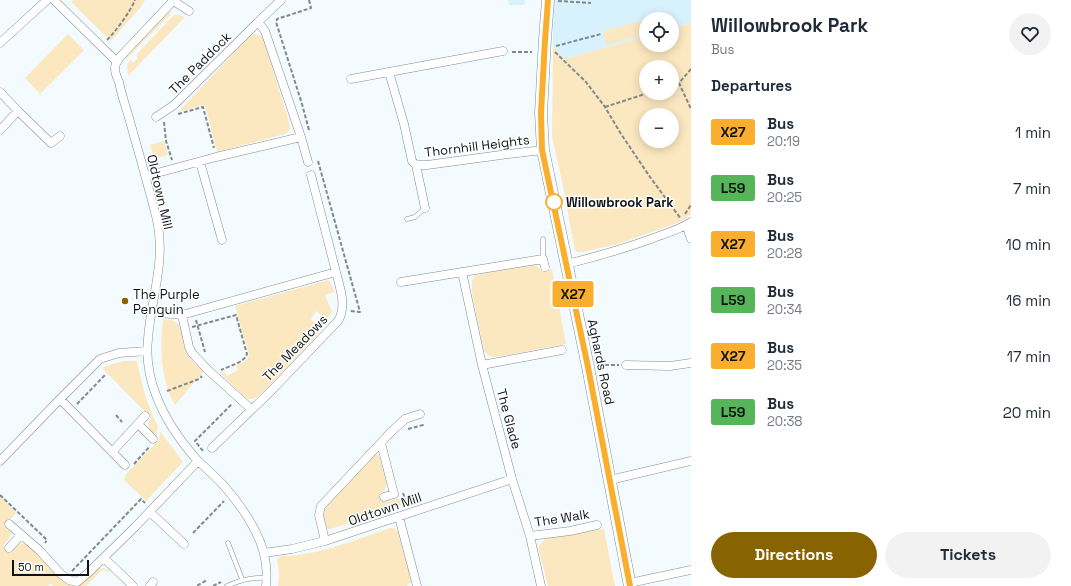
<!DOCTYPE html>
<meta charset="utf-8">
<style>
:root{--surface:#fff;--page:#f2f2f3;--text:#1f2937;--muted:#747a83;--accent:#876400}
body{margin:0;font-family:"Space Grotesk",sans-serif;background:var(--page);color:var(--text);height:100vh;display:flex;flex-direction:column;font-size:15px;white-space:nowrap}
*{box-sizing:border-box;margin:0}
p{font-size:13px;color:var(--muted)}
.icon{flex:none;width:22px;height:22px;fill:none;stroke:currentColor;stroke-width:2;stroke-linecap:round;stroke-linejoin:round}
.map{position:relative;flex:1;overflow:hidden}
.side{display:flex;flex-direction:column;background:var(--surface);width:380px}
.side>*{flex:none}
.badge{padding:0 8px;border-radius:3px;font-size:14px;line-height:26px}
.controls{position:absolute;left:639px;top:12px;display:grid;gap:8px}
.controls a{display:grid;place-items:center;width:40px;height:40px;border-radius:50%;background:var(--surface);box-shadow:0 2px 10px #0003;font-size:20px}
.scale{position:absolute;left:12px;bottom:10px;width:77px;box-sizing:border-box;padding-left:4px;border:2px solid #0e1416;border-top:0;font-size:11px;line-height:14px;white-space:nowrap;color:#0e1416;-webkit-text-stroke:3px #fff;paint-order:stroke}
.map>.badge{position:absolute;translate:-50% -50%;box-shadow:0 0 0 2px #fff}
h2{padding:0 20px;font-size:15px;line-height:36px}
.round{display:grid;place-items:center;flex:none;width:42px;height:42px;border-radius:21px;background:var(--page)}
.head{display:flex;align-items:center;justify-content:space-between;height:68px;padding:0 20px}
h1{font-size:19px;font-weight:700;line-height:30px}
.action{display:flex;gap:8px;margin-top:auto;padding:8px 20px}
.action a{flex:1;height:46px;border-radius:24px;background:var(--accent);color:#fff;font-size:16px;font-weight:700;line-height:46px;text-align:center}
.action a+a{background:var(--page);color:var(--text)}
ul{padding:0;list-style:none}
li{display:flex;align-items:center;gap:12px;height:56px;padding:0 20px}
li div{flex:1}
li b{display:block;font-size:15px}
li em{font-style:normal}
li .badge{min-width:44px;font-weight:700;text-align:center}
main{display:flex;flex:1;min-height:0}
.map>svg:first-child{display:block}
.built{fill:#d8f2fd}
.green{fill:#fbe8c1;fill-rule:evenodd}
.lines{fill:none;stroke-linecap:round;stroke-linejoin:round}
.lane-casing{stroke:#7e8e95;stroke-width:5}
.street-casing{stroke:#7e8e95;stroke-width:9}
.secondary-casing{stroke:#7e8e95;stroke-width:13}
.path{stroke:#82898b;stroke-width:2;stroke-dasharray:4 2;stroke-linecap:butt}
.lane{stroke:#fff;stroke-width:4}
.street{stroke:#fff;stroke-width:8}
.secondary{stroke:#fff;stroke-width:12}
.line-casing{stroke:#fff;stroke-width:9}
.line{stroke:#f9af2d;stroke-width:6}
.stop-dot{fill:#fff;stroke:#f9af2d;stroke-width:2}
.poi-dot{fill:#876400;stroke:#fff;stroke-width:1.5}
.labels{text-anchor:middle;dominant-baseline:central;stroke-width:3;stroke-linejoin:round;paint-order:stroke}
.street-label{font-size:13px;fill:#0e1416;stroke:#fff}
.stop-label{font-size:13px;font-weight:bold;fill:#0e1416;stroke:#fff;text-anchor:start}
.poi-label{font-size:13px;fill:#0e1416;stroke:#fff;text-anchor:start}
</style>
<main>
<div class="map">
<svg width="691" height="586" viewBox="0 0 691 586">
<rect width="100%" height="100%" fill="#f4fbfe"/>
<path class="built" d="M508,0H525L524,5H509Z
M554,0H691V23L672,28V19H646V36L565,59L553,47V40Z"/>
<path class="green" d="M74,0H145L141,7L111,41L71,2Z
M168,11L171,14L126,59L124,57Z
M174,15H180L185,17L128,76L127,64L131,60L133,63L138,58L136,55Z
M641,21L645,34L606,45L603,31Z
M691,23V214L680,222L618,244L583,252H578L575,251L563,186L552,137L553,47L565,59L646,36V45H672V28ZM646,67H672V93H646ZM646,115H672V141H646Z
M68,34L84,50L40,94L25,78Z
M255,34L261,36L264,41L289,122L290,130L285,134L217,152L205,105L178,112L250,36Z
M164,141L168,155L154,159L150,145Z
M532,264L537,266L542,271L552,269L566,344L497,357L489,356L484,351L472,293V281L475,275Z
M329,280L335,292L325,295L332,312L327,320L316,311L311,319L317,325L319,333L268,387L257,397L253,399H248L245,397L220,373L224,371L227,376L238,370L236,365C242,363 248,361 249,355L235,306Z
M163,319C188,320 179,337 186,352C190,360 197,366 204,371L175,405C160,378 160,349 163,319Z
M124,361H137C142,384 147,406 158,426L156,438C150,431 145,425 151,418L102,368L109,365Z
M160,431L183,462L146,501L124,480L126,474L159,440Z
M374,455H378L380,458L387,483L385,490L380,493L382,502L403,498L405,504L328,530C323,520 322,517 327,506Z
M0,496L16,513L4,526L11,533C11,538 6,542 3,546L10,553C12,551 16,546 19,544C29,540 47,566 53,572C57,576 66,583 70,585C81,586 91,573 98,569C102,567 106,569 110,570L109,572L104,570L101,571L86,586H53L51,583L48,586H0Z
M390,528H394L398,532L411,579V582L407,586H278L279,575L277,559L280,556C318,556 354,540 390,528Z
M604,529L615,586H548L538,547L544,540L550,537Z"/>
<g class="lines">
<g class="lane-casing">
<path id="lane" d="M407,219L415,217L425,208
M543,239V259
M228,543L242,579
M227,586C240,580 251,577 266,578"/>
</g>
<g class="street-casing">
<path id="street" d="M54,0L117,62
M172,0L189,11
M173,1L120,57C118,61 115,63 115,68C115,73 117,78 119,82C121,92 124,102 127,111C137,146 147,181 156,216C167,261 151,296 148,339C146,358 149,377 156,395C165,419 181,442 198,461C207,469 216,477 224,486C241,505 261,534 265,559C267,568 267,577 266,586
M258,22L281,0
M0,43L47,0
M389,72L503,51
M351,79L389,72L404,124L412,161L416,165H427L508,154L543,150
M0,92L18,111L0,130
M18,111L51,143L60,136
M156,117L174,105L258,22L265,31L301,137
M200,162L222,240
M416,165L425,208
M146,176L216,157L301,137L308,162
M686,225L691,239
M567,264C595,257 623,249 651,239C664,234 679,230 691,222
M462,272L482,365L512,479L530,536L541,586
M401,282L543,259L545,267
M152,312L182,315L336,272L311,175
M182,315L189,347L192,353L207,369L251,409
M482,365L562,350
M626,365L670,366L691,363
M60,399L125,465
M138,424L153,439
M381,443L394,494L384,497
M212,448L271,391L338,321C347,306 340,288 336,272
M112,452L145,416
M0,461L60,399L100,359L119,353L147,351
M610,480L691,461
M150,512L184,544
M399,517L417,586
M9,524L39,550L61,574L69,580L77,582L88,573L136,526L198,461
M530,536L570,531L597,525
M325,541L319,515L321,506L391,432L405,419L420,414
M9,548L21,535
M264,553L292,549L325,541L512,479
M104,558L133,586
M630,583L691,570
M150,586L153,582"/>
</g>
<g class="secondary-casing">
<path id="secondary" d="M548,0L545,39L541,113L543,150L588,367L630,586"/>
</g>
<path class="path" d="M309,0L311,8L277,19L276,22L302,104L309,130
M558,1L591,3
M107,40C116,31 130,12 135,0
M556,46L601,34
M512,52H532
M555,52L586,82L605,107L621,134L650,177L681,219
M691,69L679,83L691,109
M672,86L678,83
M605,107L648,93
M178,114L203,107L214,148
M164,122L166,141L172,160
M318,161L360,312L350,311
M685,214L691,205
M196,320L205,352
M192,327L236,315L247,354C244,363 229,366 221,370
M599,365H619
M167,391L199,379L202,376
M77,404L105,375
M116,415L122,422
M408,429L423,425L422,423
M203,451L195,441L232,404
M134,464L150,446
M403,493L407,504
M0,495L47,540L45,543
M193,533L224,501
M72,571L141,499L145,503
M198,586V585L207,580
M213,586L221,582"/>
<use href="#lane" class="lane"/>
<use href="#street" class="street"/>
<use href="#secondary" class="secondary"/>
</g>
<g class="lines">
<g class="line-casing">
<path id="line" d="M548,0L545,40L541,113L542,150L588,367L630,586"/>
</g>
<use href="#line" class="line"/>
</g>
<circle class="stop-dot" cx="554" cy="202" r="8"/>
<circle class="poi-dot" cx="125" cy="301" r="4"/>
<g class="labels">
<g class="street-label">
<text transform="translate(200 63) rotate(-45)">The Paddock</text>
<text transform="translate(477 146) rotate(-7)">Thornhill Heights</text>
<text transform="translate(160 192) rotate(77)">Oldtown Mill</text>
<text transform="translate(295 348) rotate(-46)">The Meadows</text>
<text transform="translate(601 362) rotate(78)">Aghards Road</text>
<text transform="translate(509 419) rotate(75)">The Glade</text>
<text transform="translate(385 509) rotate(-19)">Oldtown Mill</text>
<text transform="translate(562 518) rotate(-9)">The Walk</text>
</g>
<g class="stop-label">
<text x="566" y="202">Willowbrook Park</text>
</g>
<g class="poi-label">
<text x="133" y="294">The Purple<tspan x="133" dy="15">Penguin</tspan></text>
</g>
</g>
</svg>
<div class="controls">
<a><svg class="icon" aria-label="locate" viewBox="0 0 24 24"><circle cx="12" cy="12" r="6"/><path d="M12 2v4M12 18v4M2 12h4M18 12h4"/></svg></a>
<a>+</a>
<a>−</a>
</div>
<div class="scale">50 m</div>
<b class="badge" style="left:573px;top:294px;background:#f9af2d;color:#111">X27</b>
</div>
<section class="side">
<div class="head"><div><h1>Willowbrook Park</h1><p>Bus</p></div><a class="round"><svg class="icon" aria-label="heart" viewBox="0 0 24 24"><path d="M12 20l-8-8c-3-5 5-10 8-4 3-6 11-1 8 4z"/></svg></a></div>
<h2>Departures</h2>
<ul>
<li><span class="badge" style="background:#f9af2d;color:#111">X27</span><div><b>Bus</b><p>20:19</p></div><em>1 min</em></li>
<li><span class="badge" style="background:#56b559;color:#111">L59</span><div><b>Bus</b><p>20:25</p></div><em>7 min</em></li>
<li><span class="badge" style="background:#f9af2d;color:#111">X27</span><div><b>Bus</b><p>20:28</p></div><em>10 min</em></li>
<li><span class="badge" style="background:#56b559;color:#111">L59</span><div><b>Bus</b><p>20:34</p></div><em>16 min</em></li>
<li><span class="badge" style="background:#f9af2d;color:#111">X27</span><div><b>Bus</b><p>20:35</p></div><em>17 min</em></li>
<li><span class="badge" style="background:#56b559;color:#111">L59</span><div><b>Bus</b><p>20:38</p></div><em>20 min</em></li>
</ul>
<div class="action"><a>Directions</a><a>Tickets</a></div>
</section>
</main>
